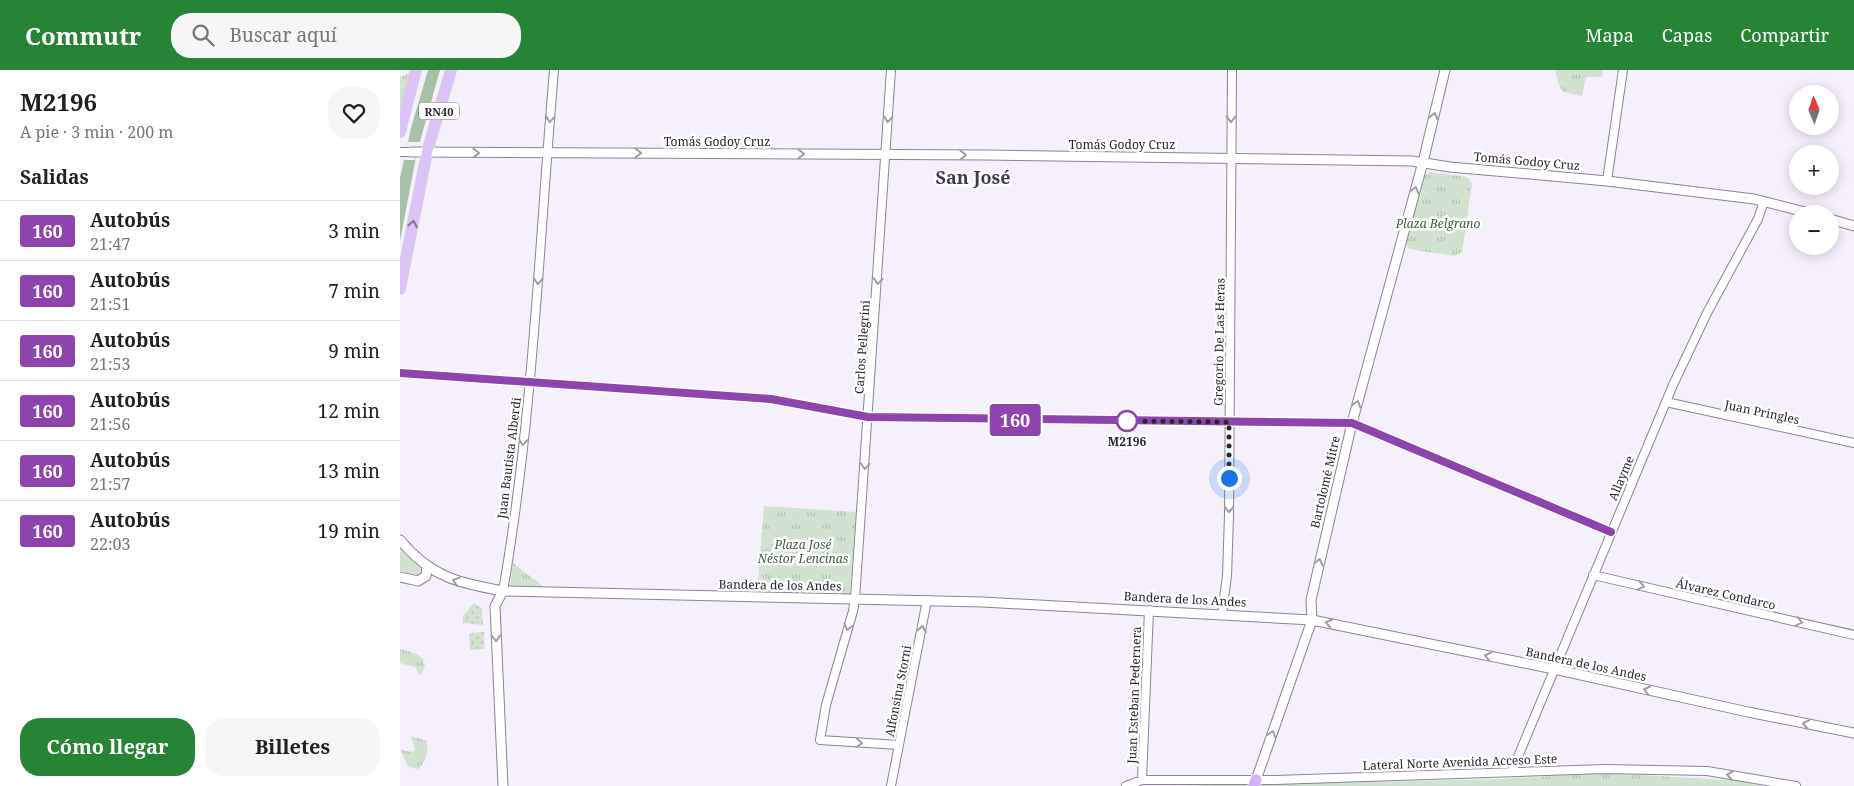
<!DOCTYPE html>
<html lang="es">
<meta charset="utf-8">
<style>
:root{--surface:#fff;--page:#f6f6f6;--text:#202124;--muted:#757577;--line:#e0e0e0;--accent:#278436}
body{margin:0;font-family:"Noto Serif",serif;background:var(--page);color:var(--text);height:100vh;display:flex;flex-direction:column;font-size:19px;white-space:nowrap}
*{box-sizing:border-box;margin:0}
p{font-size:16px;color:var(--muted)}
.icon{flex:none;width:28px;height:28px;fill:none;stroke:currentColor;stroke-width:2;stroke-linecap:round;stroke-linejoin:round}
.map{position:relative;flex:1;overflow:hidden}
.side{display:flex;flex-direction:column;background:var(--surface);width:400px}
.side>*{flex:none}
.badge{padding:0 10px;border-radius:4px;font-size:18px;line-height:32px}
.needle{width:32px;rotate:358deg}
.buttons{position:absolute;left:1389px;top:15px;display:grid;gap:10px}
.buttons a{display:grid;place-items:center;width:50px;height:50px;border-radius:50%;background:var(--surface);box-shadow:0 2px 12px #0003;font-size:25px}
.you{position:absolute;width:25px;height:25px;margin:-12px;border:4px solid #fff;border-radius:50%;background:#1a73e8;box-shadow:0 0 0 8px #1a73e833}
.map>.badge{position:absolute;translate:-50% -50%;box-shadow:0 0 0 2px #fff}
h2{padding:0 20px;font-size:19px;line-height:45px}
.round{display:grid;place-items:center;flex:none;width:52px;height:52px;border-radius:20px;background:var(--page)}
.head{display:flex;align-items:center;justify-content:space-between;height:85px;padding:0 20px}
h1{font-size:24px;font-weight:700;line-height:38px}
.cta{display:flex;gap:10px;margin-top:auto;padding:10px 20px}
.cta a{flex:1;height:58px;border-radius:20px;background:var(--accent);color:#fff;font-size:20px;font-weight:700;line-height:58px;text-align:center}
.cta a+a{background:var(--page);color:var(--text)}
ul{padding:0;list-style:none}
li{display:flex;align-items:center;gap:15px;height:60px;padding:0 20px;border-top:1px solid var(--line)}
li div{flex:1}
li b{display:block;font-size:19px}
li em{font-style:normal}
li .badge{min-width:55px;font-weight:700;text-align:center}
header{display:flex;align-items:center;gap:30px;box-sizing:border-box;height:70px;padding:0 25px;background:var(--accent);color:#fff}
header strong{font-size:24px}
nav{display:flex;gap:28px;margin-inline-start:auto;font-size:18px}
.search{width:350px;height:45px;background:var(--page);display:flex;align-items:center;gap:12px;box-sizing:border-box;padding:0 18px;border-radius:20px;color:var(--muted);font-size:19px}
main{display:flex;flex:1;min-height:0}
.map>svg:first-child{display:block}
.grass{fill:url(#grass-dots)}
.park{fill:url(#park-tufts)}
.water{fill:#a8bfa8}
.pier{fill:#f6f0fd}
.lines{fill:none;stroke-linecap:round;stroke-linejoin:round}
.tertiary-casing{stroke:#8b8493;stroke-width:10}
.secondary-casing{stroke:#8b8493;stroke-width:11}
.trunk-casing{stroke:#d4d4d5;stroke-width:12}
.motorway-casing{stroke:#d4d4d5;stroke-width:14}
.tertiary{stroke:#fff;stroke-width:8}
.secondary{stroke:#fff;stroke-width:9}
.trunk{stroke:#dbc2f8;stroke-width:10}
.motorway{stroke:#d2b2f6;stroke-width:11}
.oneway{stroke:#9f9da0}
.oneway2{stroke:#827492}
.line-casing{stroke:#fff;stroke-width:11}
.line{stroke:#8e44ad;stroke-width:8}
.walk{stroke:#29262c;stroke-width:5;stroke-dasharray:0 9}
.stop-dot{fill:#fff;stroke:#8e44ad;stroke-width:2.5}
.labels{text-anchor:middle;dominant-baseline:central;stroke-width:5;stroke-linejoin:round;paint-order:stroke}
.shield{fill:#fff;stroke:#69676b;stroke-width:1}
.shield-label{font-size:11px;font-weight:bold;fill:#29262c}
.street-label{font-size:12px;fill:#29262c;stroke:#fff}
.park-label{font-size:12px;font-style:italic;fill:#3c613e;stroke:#fff}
.stop-label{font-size:12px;font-weight:bold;fill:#29262c;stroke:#fff}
.district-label{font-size:18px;font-weight:bold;fill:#413b48;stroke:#fff}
</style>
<header>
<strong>Commutr</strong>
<div class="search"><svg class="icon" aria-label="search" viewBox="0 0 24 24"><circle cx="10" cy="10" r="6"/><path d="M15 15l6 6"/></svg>Buscar aquí</div>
<nav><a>Mapa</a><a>Capas</a><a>Compartir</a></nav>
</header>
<main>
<section class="side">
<div class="head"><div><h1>M2196</h1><p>A pie · 3 min · 200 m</p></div><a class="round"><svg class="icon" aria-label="heart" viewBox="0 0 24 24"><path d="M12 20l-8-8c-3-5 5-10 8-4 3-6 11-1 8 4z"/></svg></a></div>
<h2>Salidas</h2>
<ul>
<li><span class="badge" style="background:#8e44ad;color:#fff">160</span><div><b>Autobús</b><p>21:47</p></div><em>3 min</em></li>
<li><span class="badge" style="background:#8e44ad;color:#fff">160</span><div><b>Autobús</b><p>21:51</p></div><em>7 min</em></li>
<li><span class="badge" style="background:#8e44ad;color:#fff">160</span><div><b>Autobús</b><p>21:53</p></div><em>9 min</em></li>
<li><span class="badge" style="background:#8e44ad;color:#fff">160</span><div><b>Autobús</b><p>21:56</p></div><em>12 min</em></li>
<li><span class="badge" style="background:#8e44ad;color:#fff">160</span><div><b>Autobús</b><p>21:57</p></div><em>13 min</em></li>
<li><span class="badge" style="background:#8e44ad;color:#fff">160</span><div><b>Autobús</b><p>22:03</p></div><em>19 min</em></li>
</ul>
<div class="cta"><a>Cómo llegar</a><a>Billetes</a></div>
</section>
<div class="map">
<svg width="1454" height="716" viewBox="0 0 1454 716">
<defs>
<pattern id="grass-dots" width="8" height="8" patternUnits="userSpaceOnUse" patternTransform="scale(1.25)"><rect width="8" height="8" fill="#d1e2d1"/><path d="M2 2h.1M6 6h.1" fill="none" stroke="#b3c2b4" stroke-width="1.8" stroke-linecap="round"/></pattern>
<pattern id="park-tufts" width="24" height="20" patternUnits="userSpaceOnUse" patternTransform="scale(1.25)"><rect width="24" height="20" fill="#d1e2d1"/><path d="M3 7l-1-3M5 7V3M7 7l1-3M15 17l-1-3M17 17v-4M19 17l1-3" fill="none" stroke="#b3c2b4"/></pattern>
</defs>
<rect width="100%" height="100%" fill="#f6f0fd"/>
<path class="grass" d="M74,533L82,538L83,555L63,553V546Z
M84,562V579L70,580L69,563Z"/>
<path class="park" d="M1155,0H1203L1202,7H1186L1182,26L1163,22L1159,15Z
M10,3L0,40V7Z
M1030,102L1067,107L1072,113L1062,182L1055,186L1009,179L1003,172L1024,106Z
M364,436L456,442L450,524L357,523Z
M0,480L24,501L20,507L0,501Z
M113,493L144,517L110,516Z
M0,579C15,583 33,586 20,606L15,597L0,593Z
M11,666L27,671C28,682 27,691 18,699L8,697L1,680L12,682L15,679Z
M1206,703L1342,711L1361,716H769L1102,709Z"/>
<path class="water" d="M28,0H40L17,82L0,171V108L11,58Z"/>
<path class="pier" d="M8,72H20L15,90H4Z"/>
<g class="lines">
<g class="tertiary-casing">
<path id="tertiary" d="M491,0L455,529L453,541L426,635L420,670L499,675
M0,82H11
M1207,111L1223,0
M0,303L371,329L468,347L952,353L1211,462
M1266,332L1454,373
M1193,505L1454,565
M103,521C133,349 139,174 154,0
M822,544L827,506L829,445L832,0
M1112,701L1273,315L1307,243L1358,149L1364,131
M742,710L749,540
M491,716L527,530
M726,716L742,710H875L1205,699L1307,701L1396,716"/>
</g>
<g class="secondary-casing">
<path id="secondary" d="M11,82L586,85L1012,91L1050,97L1207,111L1354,129L1413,144
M1430,149L1454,156
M0,470C31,507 58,513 103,521L583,532L912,550L1154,599L1348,642L1454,663
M0,507L18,511L26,506L27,497
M103,521L95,536L103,716
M856,710L912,550L911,530L952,353L1023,92L1045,0"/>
</g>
<g class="trunk-casing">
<path id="trunk" d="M0,62L16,0
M0,219L27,82L51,0"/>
</g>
<g class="motorway-casing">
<path id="motorway" d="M854,716L856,710"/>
</g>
<use href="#tertiary" class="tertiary"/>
<use href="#secondary" class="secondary"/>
<use href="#trunk" class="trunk"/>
<use href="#motorway" class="motorway"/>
</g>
<defs><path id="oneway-chevron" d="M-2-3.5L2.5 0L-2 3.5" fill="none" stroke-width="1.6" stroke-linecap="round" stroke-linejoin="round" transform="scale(1.25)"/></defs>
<g class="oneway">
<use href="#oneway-chevron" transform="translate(1034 46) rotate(-77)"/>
<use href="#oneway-chevron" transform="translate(150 49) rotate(95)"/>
<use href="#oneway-chevron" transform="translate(488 49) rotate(94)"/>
<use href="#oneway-chevron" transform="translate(831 49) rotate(91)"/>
<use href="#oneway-chevron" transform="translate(76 83)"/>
<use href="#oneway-chevron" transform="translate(238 83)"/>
<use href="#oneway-chevron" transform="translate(401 84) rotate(1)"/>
<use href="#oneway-chevron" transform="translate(563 85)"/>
<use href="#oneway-chevron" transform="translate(1015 120) rotate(-74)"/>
<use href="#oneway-chevron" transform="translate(138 211) rotate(94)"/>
<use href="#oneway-chevron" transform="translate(478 211) rotate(94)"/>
<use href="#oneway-chevron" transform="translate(957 334) rotate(-74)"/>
<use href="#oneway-chevron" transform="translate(123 372) rotate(97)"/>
<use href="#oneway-chevron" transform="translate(465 396) rotate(94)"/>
<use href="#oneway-chevron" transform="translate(829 439) rotate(90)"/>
<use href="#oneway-chevron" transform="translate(919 492) rotate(-77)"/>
<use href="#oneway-chevron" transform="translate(56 511) rotate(-162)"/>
<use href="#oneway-chevron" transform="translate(1241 516) rotate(13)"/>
<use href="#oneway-chevron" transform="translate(1399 552) rotate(13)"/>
<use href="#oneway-chevron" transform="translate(929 553) rotate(-168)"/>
<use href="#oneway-chevron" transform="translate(448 557) rotate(106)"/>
<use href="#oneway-chevron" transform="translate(522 559) rotate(-79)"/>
<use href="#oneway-chevron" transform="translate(96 568) rotate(88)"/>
<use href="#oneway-chevron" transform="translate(1088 586) rotate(-168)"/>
<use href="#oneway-chevron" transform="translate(1247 620) rotate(-168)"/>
<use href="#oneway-chevron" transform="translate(1406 654) rotate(-169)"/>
<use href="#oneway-chevron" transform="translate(872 664) rotate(-72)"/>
<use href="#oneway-chevron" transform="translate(459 673) rotate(3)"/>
<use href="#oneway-chevron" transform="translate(1330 705) rotate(-172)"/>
</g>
<use class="oneway2" href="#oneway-chevron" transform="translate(13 154) rotate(-79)"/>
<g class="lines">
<g class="line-casing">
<path id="line" d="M0,303L371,329L468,347L952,353L1211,462"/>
</g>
<use href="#line" class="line"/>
<path class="walk" d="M727,351L829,352V408"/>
</g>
<circle class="stop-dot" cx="727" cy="351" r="10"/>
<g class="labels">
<rect class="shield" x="19" y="32.5" width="40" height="17" rx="4"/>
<g class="shield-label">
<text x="39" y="41">RN40</text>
</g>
<g class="street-label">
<text x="317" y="71">Tomás Godoy Cruz</text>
<text x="722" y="74">Tomás Godoy Cruz</text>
<text transform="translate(1127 91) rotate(5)">Tomás Godoy Cruz</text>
<text transform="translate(819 272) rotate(-89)">Gregorio De Las Heras</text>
<text transform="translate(462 277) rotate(-86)">Carlos Pellegrini</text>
<text transform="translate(1362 342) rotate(12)">Juan Pringles</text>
<text transform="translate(109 388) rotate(-83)">Juan Bautista Alberdi</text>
<text transform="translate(1221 408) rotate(-67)">Allayme</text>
<text transform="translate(925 412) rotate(-77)">Bartolomé Mitre</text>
<text transform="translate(380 515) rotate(1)">Bandera de los Andes</text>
<text transform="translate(1326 524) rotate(13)">Álvarez Condarco</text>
<text transform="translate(785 529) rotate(3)">Bandera de los Andes</text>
<text transform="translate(1186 594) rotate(12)">Bandera de los Andes</text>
<text transform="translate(498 621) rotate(-79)">Alfonsina Storni</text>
<text transform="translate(734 625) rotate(-88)">Juan Esteban Pedernera</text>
<text transform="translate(1060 692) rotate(-2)">Lateral Norte Avenida Acceso Este</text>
</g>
<g class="park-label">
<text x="1038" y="153">Plaza Belgrano</text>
<text x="403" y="474">Plaza José<tspan x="403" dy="14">Néstor Lencinas</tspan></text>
</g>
<g class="stop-label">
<text x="727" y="371">M2196</text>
</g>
<g class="district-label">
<text x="573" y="107">San José</text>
</g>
</g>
</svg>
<div class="buttons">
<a><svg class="needle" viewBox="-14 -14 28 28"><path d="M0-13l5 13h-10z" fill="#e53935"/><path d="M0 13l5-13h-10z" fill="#757577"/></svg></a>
<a>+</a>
<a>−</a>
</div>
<div class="you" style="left:829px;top:408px"></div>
<b class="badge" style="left:615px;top:350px;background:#8e44ad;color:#fff">160</b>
</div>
</main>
